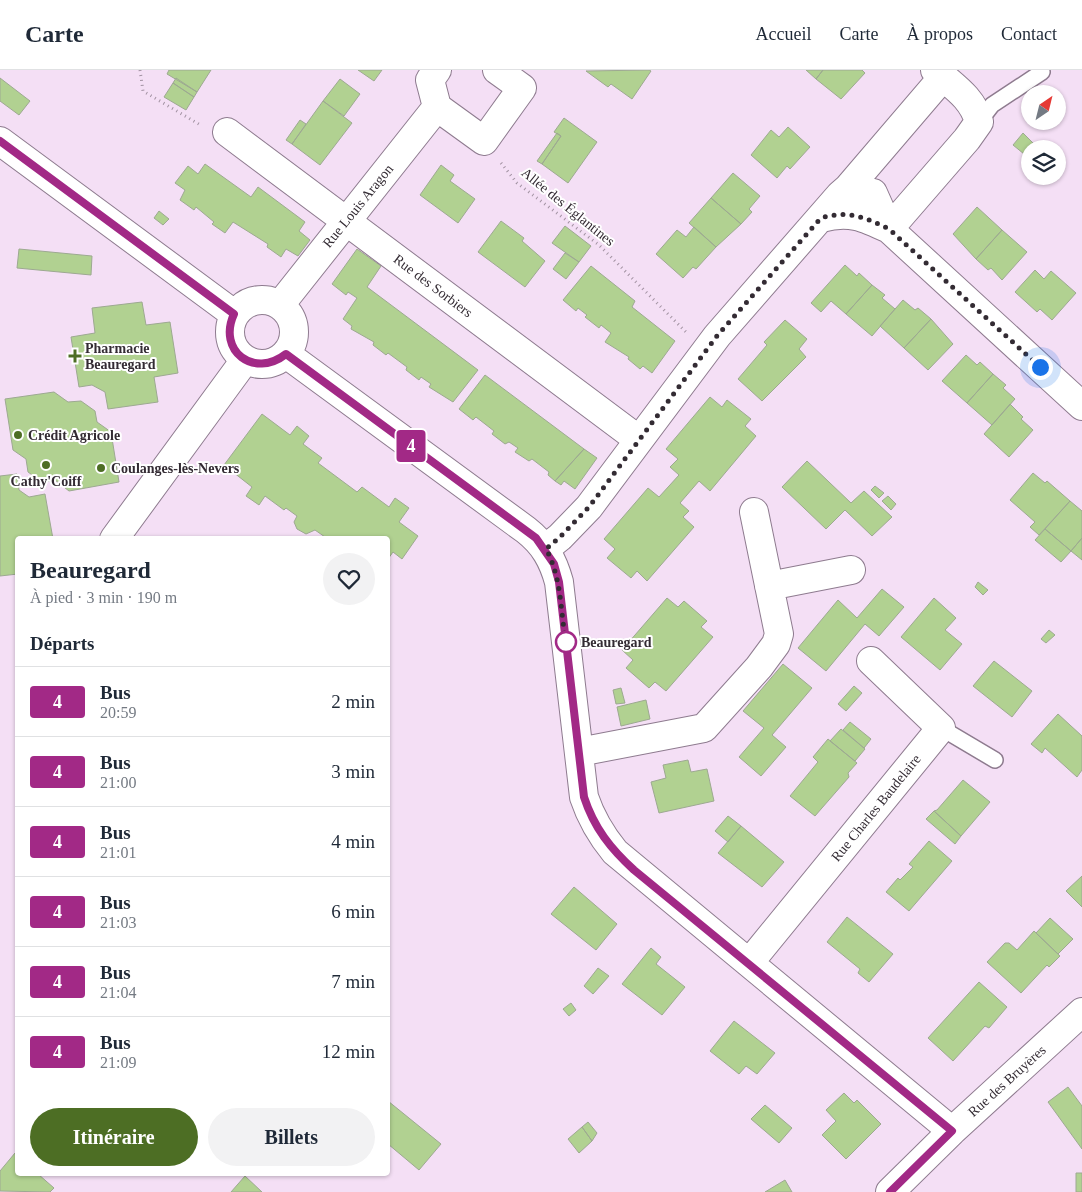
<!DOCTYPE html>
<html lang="fr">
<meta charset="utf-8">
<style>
:root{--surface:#fff;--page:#f2f2f3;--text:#1f2937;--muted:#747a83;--line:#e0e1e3;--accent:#4d6e24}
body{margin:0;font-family:Georgia,serif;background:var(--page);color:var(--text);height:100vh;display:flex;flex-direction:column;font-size:19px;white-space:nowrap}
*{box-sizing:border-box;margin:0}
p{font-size:16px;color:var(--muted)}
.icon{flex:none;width:28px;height:28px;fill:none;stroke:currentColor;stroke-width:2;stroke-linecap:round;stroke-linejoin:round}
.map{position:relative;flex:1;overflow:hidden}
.sheet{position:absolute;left:15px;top:466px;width:375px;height:640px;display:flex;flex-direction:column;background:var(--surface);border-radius:5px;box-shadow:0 1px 4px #0004}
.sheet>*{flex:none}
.badge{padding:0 10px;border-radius:4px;font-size:18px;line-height:32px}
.needle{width:32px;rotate:35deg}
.buttons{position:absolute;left:1021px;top:15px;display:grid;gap:10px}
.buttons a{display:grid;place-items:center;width:45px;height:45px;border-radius:50%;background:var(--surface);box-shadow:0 1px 4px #0004;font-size:25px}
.you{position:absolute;width:25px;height:25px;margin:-12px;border:4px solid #fff;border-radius:50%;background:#1a73e8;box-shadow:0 0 0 8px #1a73e833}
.map>.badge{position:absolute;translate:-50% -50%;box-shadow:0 0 0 2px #fff}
h2{padding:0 15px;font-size:19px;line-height:45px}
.round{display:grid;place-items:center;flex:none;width:52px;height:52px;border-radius:26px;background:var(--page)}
.overview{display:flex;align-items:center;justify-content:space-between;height:85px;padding:0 15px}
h1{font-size:24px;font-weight:700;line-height:38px}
.button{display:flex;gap:10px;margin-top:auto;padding:10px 15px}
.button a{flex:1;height:58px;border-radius:30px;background:var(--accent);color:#fff;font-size:20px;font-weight:700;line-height:58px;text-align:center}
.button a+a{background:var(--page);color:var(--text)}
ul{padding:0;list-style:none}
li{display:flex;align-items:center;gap:15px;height:70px;padding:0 15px;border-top:1px solid var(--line)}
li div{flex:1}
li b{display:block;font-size:19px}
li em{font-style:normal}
li .badge{min-width:55px;font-weight:700;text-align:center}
header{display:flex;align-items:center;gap:30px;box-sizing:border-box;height:70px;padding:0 25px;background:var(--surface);border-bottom:1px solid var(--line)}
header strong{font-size:24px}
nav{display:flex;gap:28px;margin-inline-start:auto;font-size:18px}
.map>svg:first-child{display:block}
.building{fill:#b1d191;stroke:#9da991}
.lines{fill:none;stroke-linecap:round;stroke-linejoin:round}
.lane-casing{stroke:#8e7b8f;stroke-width:18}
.street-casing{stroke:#8e7b8f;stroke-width:30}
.path{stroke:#a292a2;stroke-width:3;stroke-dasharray:1 4;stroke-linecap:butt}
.lane{stroke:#fff;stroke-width:15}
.street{stroke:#fff;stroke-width:28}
.line-casing{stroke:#fff;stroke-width:11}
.line{stroke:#a22986;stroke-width:8}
.walk{stroke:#332b33;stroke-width:5;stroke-dasharray:0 9}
.poi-dot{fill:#4d6e24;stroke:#fff;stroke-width:2}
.stop-dot{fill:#fff;stroke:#a22986;stroke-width:2.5}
.labels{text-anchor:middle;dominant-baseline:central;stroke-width:4;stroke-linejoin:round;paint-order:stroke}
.street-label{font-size:14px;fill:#332b33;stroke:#fff}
.poi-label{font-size:14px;font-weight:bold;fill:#332b33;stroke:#fff;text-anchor:start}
.stop-label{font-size:14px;font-weight:bold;fill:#332b33;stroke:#fff;text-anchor:start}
</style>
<header>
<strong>Carte</strong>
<nav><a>Accueil</a><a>Carte</a><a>À propos</a><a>Contact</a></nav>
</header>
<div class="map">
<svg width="1082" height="1122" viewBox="0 0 1082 1122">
<rect width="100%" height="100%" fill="#f4dff5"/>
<path class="building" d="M169,0H211L197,22L167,4Z
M358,0H382L374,11Z
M649,0L651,1L632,29L611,14L608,17L586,1Z
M806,0H823L816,9Z
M823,0H862L865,3L841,29L816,9Z
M0,8L30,31L19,45L0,31Z
M176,8L197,22L194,27L173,13Z
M340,9L360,24L344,46L323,31Z
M173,13L194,27L186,40L164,27Z
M323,31L352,53L320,95L292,74Z
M564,48L597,72L568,113L542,94L561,66L554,62Z
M300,50L306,54L292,74L286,70Z
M788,57L810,77L790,99L787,96L777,108L751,85L771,60L779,67Z
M557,63L561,66L542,94L537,91Z
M1023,63L1033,73L1024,84L1013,75Z
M205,94L251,127L258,117L305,152L299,161L310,170L298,186L286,179L281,187L267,177L268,174L233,152L225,163L212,154L214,152L196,137L194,140L180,130L185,120L175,113L188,96L198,104Z
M441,95L454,105L450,111L475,129L458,153L420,125Z
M733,103L760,126L749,139L752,142L741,154L711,128Z
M711,128L741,154L716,177L689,153Z
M977,137L1002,160L976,189L953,164Z
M159,141L169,149L163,155L154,148Z
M501,151L524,168L522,171L545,191L525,217L478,182Z
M565,156L591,176L579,192L552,173Z
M694,157L716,177L696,199L693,197L683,208L656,184L677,160L686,167Z
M1002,160L1027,182L1002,210L991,198L988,200L976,189Z
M19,179L92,186L91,205L17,198Z
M357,179L381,196L367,217L478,300L453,332L429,317L431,314L421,307L419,310L406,300L407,297L388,283L386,285L373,275L374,272L351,259L352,256L343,249L357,228L348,222L346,225L332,214Z
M565,183L579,192L566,209L553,199Z
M845,195L857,206L859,203L872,215L846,244L831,231L821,242L811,233Z
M591,196L635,231L632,237L675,271L652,303L643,296L640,299L628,289L629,287L605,272L611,263L601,255L599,258L585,247L587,245L578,238L576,241L563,230Z
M1035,200L1044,209L1051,201L1076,223L1052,250L1040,239L1037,242L1015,222Z
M872,215L885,225L882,228L895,239L872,266L846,244Z
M903,230L915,240L918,238L931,249L904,278L880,256Z
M142,232L146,255L170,252L178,303L154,307L158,332L108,339L105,322L92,315L79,317L71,267L95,263L92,238Z
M931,249L953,274L928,300L904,278Z
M785,250L807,269L799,279L806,287L762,331L738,309L767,275L764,272Z
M966,285L977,295L980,292L993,304L967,333L942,311Z
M993,304L1006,315L1003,318L1015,329L992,355L967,333Z
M485,305L584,379L555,411L548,405L549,402L532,389L529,391L515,382L518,378L509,372L505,374L492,364L494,361L476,347L473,350L459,339Z
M54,322L68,332L81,331L95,341L97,352L111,362L119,412L69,421L55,410L42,412L28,402L26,389L13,380L5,329Z
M710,327L722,337L727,330L751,349L745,356L756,366L710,421L699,411L680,433L689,441L683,447L694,457L647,511L637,501L631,508L607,488L615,479L604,469L648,418L659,427L679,405L670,397L678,389L666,379Z
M1010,334L1023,347L1021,349L1033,360L1009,387L984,364Z
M262,344L290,365L297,356L309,366L303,374L322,388L318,393L357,422L362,417L389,437L395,428L409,438L399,452L418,466L402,489L393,482L388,489V469H324L325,467L315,460L306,464L297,459L294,452L297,446L286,438L284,440L265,426L259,435L246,426L252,417L224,395Z
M584,379L597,388L575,419L564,411L561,415L555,411Z
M807,391L851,433L864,421L892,447L872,466L845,440L826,459L782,417Z
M1033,403L1045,413L1047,411L1070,431L1039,465L1030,457L1035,452L1010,430Z
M17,404L19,420L29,427L45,424L53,469H18V504L0,506V406Z
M875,416L884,423L879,428L871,420Z
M888,426L896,434L891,440L882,431Z
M1070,431L1082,441V468L1071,481L1045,459Z
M1045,459L1071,481L1061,492L1035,470Z
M1082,468V490L1071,481Z
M978,512L988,520L983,525L975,517Z
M882,519L904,537L879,566L865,554L826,601L798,578L838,530L857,548Z
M667,528L678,537L684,531L707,551L701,557L713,567L666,621L655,612L649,618L626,598L633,590L622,580Z
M934,528L956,548L945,560L962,574L940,600L901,567Z
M1049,560L1055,565L1046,573L1041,569Z
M994,591L1032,621L1012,647L973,616Z
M783,594L812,618L772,665L786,677L761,706L739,687L764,658L743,641Z
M854,616L862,623L846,641L838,634Z
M621,618L625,633L616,634L613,620Z
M646,630L650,649L621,656L617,637Z
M1058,644L1082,666V700L1077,707L1045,678L1042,683L1031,674Z
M850,652L871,669L864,678L843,660Z
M841,659L865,679L855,691L830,671Z
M828,669L857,693L848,703L849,707L815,746L790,726L818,692L813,687Z
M688,690L691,702L707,699L714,731L659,743L651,712L666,708L663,695Z
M963,710L990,732L961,766L934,741L937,740Z
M934,741L961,766L955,774L926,749Z
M728,746L741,756L728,772L715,761Z
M741,756L784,792L762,817L718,783Z
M929,771L952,791L909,841L886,822L898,808L900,810L913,797L909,794Z
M1082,806V837L1066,821Z
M574,817L617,854L596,880L551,844Z
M847,847L893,884L869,912L858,903L860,899L827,872Z
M1050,848L1073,869L1058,884L1036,863Z
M1034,861L1060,886L1049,897L1047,895L1021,923L987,892L1005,873H1009L1017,880Z
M651,878L661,887L656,894L685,917L662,945L622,914Z
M598,898L609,906L593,924L584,916Z
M979,912L1007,937L989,958L985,956L953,991L928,968Z
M571,933L576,940L569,946L563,939Z
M734,951L775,983L757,1004L746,996L739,1004L710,981Z
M1068,1017L1082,1036V1079L1048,1032Z
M844,1023L854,1033L857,1030L881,1054L846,1089L822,1065L836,1051L826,1040Z
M388,1031L441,1074L419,1100L388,1074Z
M765,1035L792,1058L779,1073L751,1049Z
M588,1052L597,1063L592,1071L582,1057Z
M582,1057L592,1071L579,1083L568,1069Z
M15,1083L18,1085V1104H38L54,1118L50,1122L0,1121V1101Z
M1076,1103H1082V1122H1076Z
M245,1106L262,1122H231Z
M785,1110L792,1122H765Z"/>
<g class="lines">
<g class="lane-casing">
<path id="lane" d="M979,52L992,35L1042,2
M941,658L995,690"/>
</g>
<g class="street-casing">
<path id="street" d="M437,0L430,10L437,37L484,71L522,18L497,0
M227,62L639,370
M0,71L234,244
M848,118L943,7
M821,148C849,140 864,147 889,159L967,69L979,52C973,28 953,16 935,0
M230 262a32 32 0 1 1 64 0a32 32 0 1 1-64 0Z
M280,235L437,37
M286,284L526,460C544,474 553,490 559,512L584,727C591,748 601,765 615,782L952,1061
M114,469L245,290
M545,479L560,467L589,437L717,266L840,125L848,118L873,123L889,159L1082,336
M769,516L851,500
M579,682L704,658L759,597L776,574L779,564L754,442
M749,893L941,658L871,591
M890,1122L952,1061L1082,942"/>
</g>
<path class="path" d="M140,0L143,21L202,56
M501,93L517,113L599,175L686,262"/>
<use href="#lane" class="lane"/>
<use href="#street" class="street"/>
</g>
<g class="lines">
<g class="line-casing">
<path id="line" d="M0,71L234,244C217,281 254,309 286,284L536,468L554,494L559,512L584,727C594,758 611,779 634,800L952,1061L890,1122"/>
</g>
<use href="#line" class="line"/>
<path class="walk" d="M566,572C560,540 562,508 546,479L560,467L589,437L717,266L821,148C849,140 864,147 889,159L1040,297"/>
</g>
<g class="poi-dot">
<path d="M72.5 278.5h5v5h5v5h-5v5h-5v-5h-5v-5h5z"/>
<circle cx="18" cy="365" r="5"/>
<circle cx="46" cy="395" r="5"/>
<circle cx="101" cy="398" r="5"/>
</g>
<circle class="stop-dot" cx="566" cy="572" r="10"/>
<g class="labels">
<g class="street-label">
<text transform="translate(358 136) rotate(-51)">Rue Louis Aragon</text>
<text transform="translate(568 137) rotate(39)">Allée des Églantines</text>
<text transform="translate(433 216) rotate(37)">Rue des Sorbiers</text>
<text transform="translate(876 738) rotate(-51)">Rue Charles Baudelaire</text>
<text transform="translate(1007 1011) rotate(-42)">Rue des Bruyères</text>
</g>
<g class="poi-label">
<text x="85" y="278">Pharmacie<tspan x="85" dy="16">Beauregard</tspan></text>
<text x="28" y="365">Crédit Agricole</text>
<text x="111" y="398">Coulanges-lès-Nevers</text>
<text x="46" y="411" text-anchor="middle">Cathy'Coiff</text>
</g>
<g class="stop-label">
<text x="581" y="572">Beauregard</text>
</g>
</g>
</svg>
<div class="buttons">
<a><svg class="needle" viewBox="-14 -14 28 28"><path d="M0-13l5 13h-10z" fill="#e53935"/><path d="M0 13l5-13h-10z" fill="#747a83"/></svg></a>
<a><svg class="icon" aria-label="layers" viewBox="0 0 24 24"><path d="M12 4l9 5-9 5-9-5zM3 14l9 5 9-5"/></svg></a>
</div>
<div class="you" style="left:1040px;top:297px"></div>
<b class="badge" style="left:411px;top:376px;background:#a22986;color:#fff">4</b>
<section class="sheet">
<div class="overview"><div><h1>Beauregard</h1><p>À pied · 3 min · 190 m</p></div><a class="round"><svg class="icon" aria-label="heart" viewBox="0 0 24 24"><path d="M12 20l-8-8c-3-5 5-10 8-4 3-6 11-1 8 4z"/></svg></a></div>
<h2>Départs</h2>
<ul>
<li><span class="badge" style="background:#a22986;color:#fff">4</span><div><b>Bus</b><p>20:59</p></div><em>2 min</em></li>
<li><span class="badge" style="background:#a22986;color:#fff">4</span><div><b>Bus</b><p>21:00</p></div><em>3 min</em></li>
<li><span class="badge" style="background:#a22986;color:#fff">4</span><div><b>Bus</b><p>21:01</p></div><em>4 min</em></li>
<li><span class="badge" style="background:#a22986;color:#fff">4</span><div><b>Bus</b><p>21:03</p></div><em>6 min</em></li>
<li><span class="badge" style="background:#a22986;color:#fff">4</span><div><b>Bus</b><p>21:04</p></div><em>7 min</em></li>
<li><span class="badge" style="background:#a22986;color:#fff">4</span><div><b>Bus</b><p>21:09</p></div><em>12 min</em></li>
</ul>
<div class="button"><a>Itinéraire</a><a>Billets</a></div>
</section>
</div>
